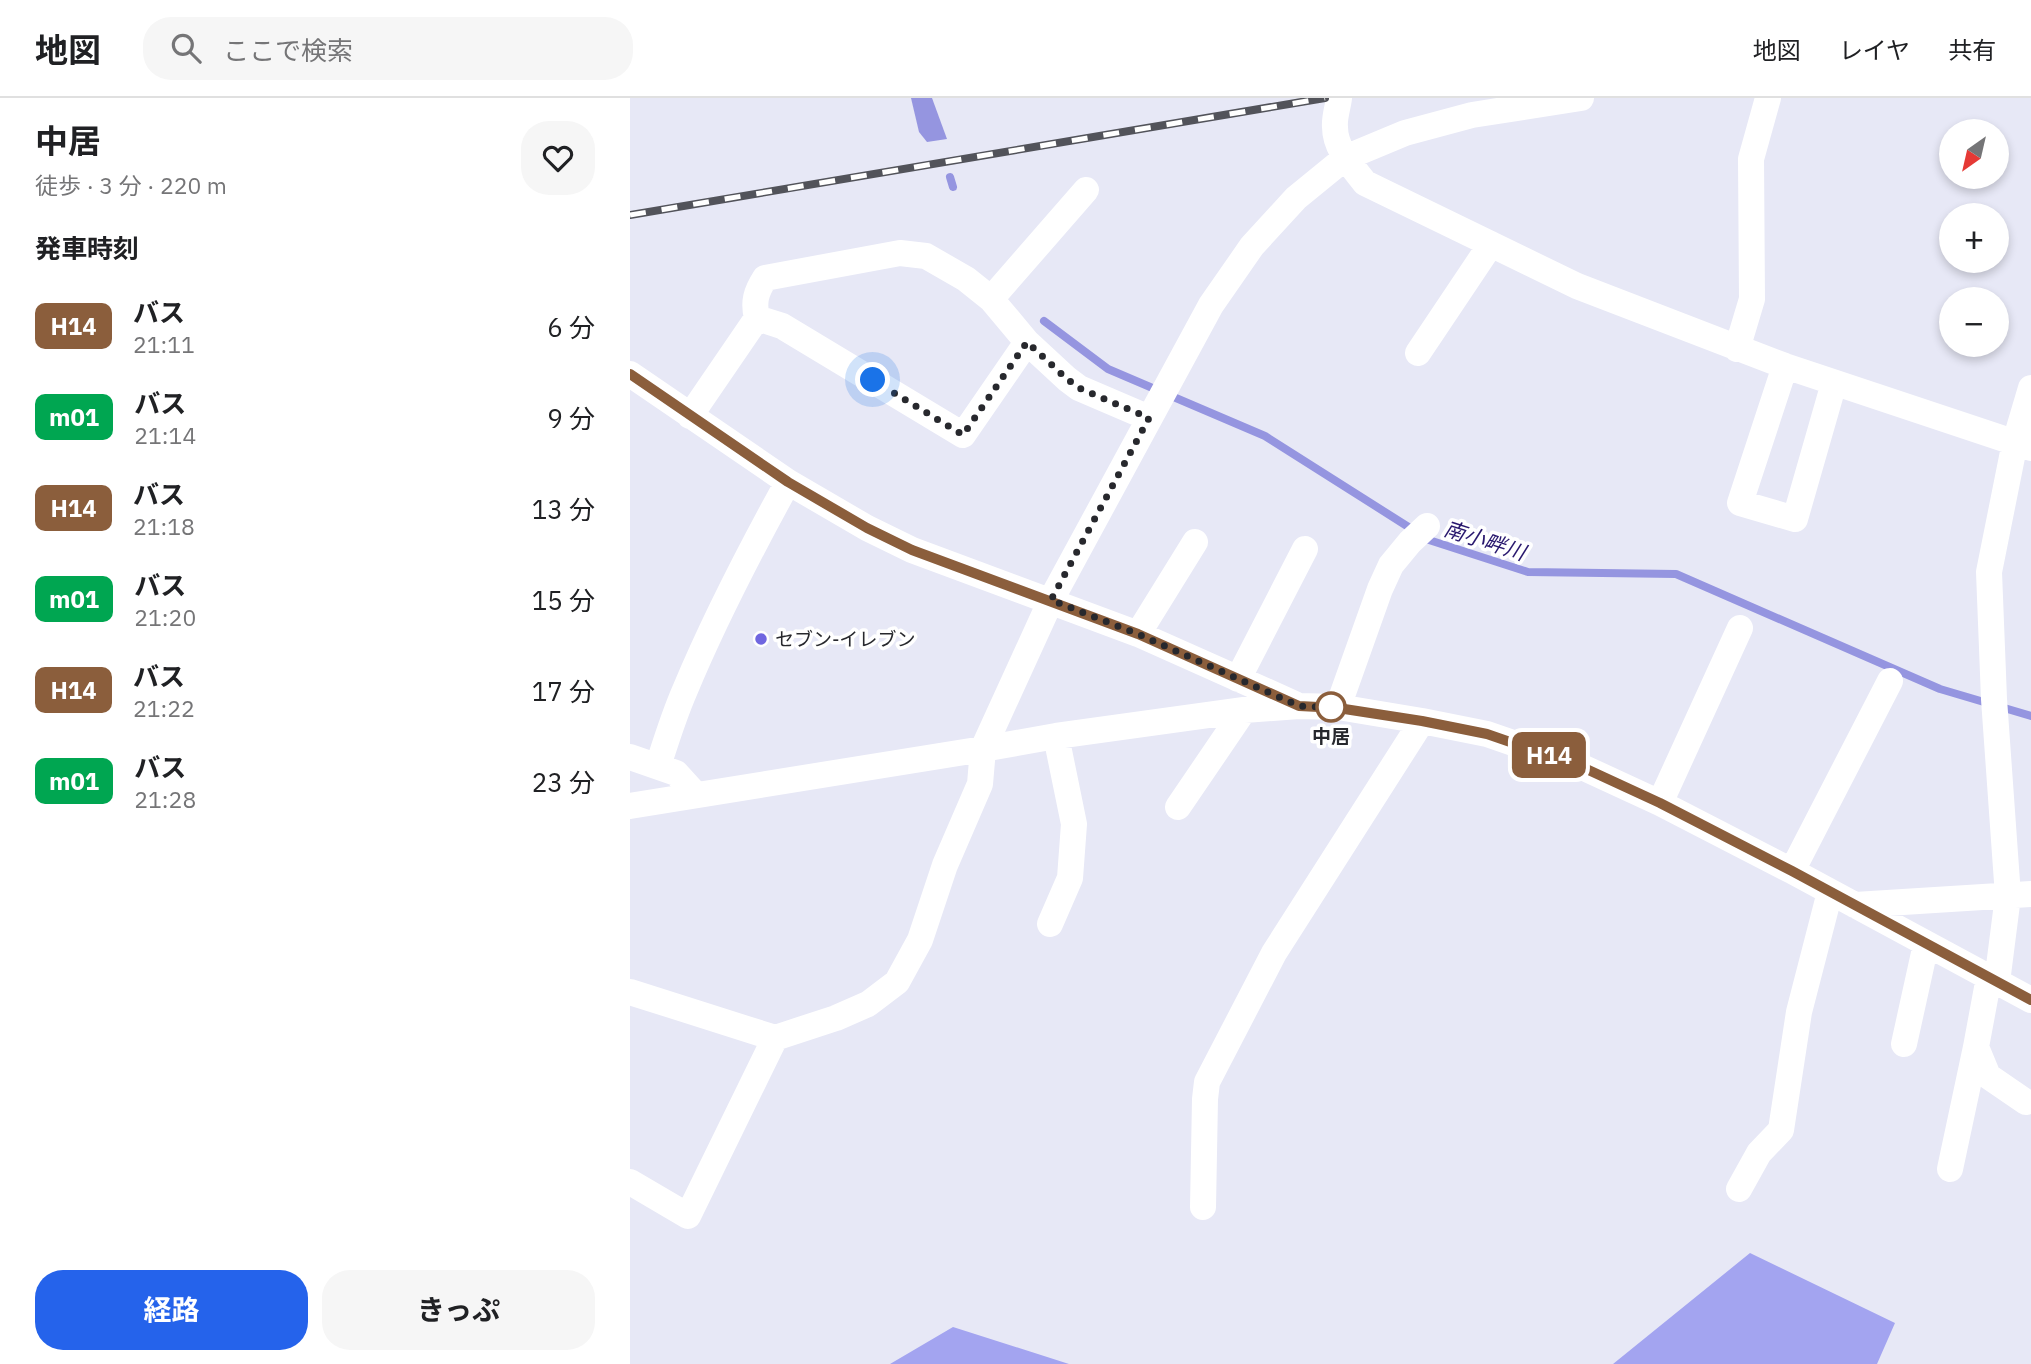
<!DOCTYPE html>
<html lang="ja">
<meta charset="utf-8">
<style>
:root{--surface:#fff;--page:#f6f6f6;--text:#202124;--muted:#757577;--line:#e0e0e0;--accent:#2563eb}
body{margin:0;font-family:"IBM Plex Sans","Noto Sans JP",sans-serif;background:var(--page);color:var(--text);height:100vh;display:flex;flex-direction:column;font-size:26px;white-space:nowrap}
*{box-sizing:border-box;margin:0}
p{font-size:23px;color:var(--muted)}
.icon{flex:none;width:38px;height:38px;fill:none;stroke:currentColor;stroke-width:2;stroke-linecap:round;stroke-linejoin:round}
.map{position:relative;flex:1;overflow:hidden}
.sheet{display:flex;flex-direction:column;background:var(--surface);width:630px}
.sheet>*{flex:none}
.badge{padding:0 14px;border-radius:10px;font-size:24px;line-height:46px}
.needle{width:46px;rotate:214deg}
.tools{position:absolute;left:1309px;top:21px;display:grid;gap:14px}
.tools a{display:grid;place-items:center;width:70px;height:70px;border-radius:50%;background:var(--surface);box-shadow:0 4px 10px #0003;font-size:35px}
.you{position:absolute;width:35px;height:35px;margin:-18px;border:5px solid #fff;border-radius:50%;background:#1a73e8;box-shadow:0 0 0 10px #1a73e833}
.map>.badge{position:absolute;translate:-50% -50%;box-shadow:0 0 0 4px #fff}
h2{padding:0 35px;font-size:26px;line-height:63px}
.round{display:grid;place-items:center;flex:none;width:74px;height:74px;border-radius:28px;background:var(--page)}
.overview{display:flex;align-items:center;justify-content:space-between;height:119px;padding:0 35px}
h1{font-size:33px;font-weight:700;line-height:52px}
.primary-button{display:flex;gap:14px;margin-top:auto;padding:14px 35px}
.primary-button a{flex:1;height:80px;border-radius:28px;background:var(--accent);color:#fff;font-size:28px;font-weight:700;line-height:80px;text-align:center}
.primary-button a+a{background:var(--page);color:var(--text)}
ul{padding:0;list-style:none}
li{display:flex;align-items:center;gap:21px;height:91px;padding:0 35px}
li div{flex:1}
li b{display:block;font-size:26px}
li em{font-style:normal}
li .badge{min-width:77px;font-weight:700;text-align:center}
header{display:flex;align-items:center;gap:42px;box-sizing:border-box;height:98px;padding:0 35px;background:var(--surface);border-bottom:2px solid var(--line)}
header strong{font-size:33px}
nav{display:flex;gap:38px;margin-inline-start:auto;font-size:24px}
.search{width:490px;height:63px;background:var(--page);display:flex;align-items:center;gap:18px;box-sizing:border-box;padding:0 24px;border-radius:28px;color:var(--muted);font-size:26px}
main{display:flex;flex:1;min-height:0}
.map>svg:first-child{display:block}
.forest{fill:#a3a4f0}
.water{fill:#9595e0}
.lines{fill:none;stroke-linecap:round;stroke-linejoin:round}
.stream{stroke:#9595e0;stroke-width:8}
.minor{stroke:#fff;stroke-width:26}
.rail-casing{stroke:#52535a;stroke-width:8}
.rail{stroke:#fff;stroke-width:5;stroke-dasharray:16;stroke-linecap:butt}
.line-casing{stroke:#fff;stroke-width:16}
.line{stroke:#8b5e3c;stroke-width:10}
.walk{stroke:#27282d;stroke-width:7;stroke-dasharray:0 12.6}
.poi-dot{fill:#7066e0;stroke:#fff;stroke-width:2.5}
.stop-dot{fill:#fff;stroke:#8b5e3c;stroke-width:3.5}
.labels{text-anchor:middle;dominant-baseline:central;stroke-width:7;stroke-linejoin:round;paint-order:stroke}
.poi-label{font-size:19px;fill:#27282d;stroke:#fff;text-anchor:start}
.stop-label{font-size:19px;font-weight:bold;fill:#27282d;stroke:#fff}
.water-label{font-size:21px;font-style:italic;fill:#29186e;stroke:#fff}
</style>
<header>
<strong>地図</strong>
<div class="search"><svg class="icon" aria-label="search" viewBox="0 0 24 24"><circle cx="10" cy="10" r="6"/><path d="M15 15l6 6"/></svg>ここで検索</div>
<nav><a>地図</a><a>レイヤ</a><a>共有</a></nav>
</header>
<main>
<section class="sheet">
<div class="overview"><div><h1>中居</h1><p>徒歩 · 3 分 · 220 m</p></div><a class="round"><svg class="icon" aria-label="heart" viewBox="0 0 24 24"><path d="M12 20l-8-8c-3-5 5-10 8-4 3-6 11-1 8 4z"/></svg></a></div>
<h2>発車時刻</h2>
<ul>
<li><span class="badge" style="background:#8b5e3c;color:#fff">H14</span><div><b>バス</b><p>21:11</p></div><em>6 分</em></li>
<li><span class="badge" style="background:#00a651;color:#fff">m01</span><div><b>バス</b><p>21:14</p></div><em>9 分</em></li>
<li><span class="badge" style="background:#8b5e3c;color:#fff">H14</span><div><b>バス</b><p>21:18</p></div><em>13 分</em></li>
<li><span class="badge" style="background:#00a651;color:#fff">m01</span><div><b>バス</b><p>21:20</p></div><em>15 分</em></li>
<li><span class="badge" style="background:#8b5e3c;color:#fff">H14</span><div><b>バス</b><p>21:22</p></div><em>17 分</em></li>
<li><span class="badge" style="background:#00a651;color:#fff">m01</span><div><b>バス</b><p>21:28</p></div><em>23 分</em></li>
</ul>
<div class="primary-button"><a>経路</a><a>きっぷ</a></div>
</section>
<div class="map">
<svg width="1401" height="1266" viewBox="0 0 1401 1266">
<rect width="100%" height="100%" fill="#e7e8f6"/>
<path class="forest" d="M1120,1155L1265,1225L1247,1266H983Z
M323,1229L439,1266H260Z"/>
<path class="water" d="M281,0H302L317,41L297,44L289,34Z"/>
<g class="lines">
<path class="stream" d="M320,79L323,89
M414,223L478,271L635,338L799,442L898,474L1046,476L1310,591L1401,618"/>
<path class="minor" d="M709,0C708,9 704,20 705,29C705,51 722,68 735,85L947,188L1155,268L1401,350
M361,201L456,92
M127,220L152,228L333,337L397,244
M1107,251L1122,201L1121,61L1138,0
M788,255L861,146
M1155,268L1110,405L1165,421L1204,285
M0,276L158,384L237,430L282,452L508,536L665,606
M60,318L127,220C123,204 126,194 135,180L270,155L296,158L336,181L361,201L397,244L437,281L449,290L519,320
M508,536L565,444
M608,581L675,451
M708,609L750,491L761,467L780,444L797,428
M0,659L46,675L66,697
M28,668C36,643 44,617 55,592C85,520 121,451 158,384
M1030,705L1110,530
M0,708L353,651L426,638L614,612L669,608L708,609L792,623L857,636L952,669L1030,705L1162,773L1401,902
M548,709L614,612
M1162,773L1260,583
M1225,807L1401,796
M420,826L440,780L444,726L426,638
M1367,884L1378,798L1364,601L1359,474L1385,344L1401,290
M0,894L145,940
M1274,946L1296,846
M1346,949L1359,879
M1320,1071L1346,949L1358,978L1396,1004
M0,1084L58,1118L145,940L206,920L238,906L267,884L290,842L315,767L350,686L353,651L421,502L581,207L622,148L666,100L715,60L775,35L842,17L951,0
M1109,1091L1129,1055L1151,1032L1169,914L1200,794
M573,1109L575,1001L577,984L644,855L792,623"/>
<g class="rail-casing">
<path id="rail" d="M0,117L695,0"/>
</g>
<use href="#rail" class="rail"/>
</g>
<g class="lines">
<g class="line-casing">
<path id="line" d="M0,276L158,384L237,430L282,452L508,536L669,608L708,610L792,623L857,636L952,669L1030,705L1162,773L1401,902"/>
</g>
<use href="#line" class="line"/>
<path class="walk" d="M243,282L333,337L397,244L437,281L449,290L519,320L421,502L508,536L669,608L708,610L701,609"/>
</g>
<circle class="poi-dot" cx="131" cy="541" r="7"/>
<circle class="stop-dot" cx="701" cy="609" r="14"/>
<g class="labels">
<g class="poi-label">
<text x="145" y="541">セブン-イレブン</text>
</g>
<g class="stop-label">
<text x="701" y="638">中居</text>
</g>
<g class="water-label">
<text transform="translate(855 442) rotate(18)">南小畔川</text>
</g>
</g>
</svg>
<div class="tools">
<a><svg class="needle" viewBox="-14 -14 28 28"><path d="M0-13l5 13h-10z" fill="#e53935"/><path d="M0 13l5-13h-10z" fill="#757577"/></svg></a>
<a>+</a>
<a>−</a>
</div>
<div class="you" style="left:243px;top:282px"></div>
<b class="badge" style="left:919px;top:657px;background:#8b5e3c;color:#fff">H14</b>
</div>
</main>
